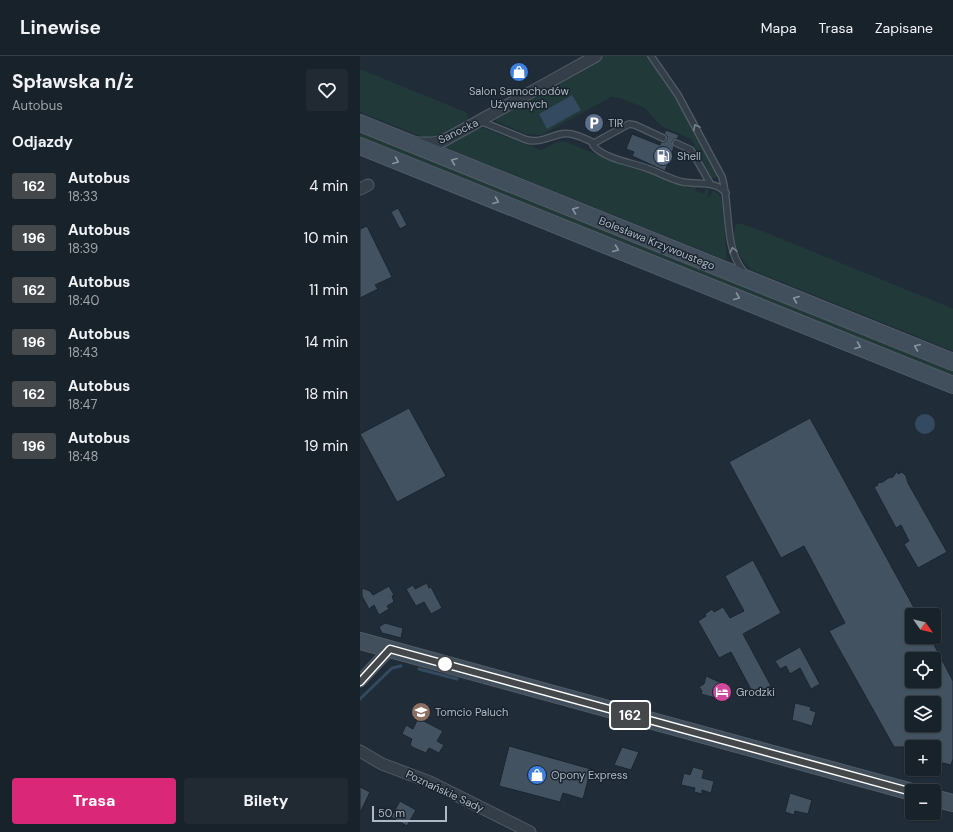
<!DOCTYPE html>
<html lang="pl">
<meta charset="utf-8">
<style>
:root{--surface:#18222a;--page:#212a32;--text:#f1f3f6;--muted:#9fa4a8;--line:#363f47;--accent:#db2777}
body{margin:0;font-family:"DM Sans",sans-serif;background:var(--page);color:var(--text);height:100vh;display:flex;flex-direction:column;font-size:15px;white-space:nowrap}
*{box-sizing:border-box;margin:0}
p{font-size:13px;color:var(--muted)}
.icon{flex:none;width:22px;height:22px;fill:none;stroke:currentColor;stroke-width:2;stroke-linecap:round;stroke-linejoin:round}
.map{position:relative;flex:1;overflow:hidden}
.drawer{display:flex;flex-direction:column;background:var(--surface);width:360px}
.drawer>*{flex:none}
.badge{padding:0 8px;border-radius:3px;font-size:14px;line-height:26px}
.needle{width:26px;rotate:124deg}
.controls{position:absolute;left:545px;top:552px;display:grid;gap:8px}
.controls a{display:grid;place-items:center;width:36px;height:36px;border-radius:4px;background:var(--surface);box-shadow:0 1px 3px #0004,0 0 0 1px var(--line);font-size:20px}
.scale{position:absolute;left:12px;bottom:10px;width:75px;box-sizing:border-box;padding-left:4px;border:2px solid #aeb9c5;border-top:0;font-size:11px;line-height:14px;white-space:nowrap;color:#aeb9c5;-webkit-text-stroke:3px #19232d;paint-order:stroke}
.map>.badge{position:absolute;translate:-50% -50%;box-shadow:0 0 0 2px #fff}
h2{padding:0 12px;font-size:15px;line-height:36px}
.round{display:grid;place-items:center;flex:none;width:42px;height:42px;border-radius:4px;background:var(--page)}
.headline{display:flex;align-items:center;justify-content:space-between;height:68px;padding:0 12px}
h1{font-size:19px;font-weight:700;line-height:30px}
.cta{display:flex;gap:8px;margin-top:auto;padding:8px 12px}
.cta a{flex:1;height:46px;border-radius:4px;background:var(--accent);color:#fff;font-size:16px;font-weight:700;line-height:46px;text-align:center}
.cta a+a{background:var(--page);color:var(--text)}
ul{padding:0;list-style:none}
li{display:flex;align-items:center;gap:12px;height:52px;padding:0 12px}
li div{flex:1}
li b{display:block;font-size:15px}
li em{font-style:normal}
li .badge{min-width:44px;font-weight:700;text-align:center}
header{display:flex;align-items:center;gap:24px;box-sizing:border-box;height:56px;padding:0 20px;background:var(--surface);border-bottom:1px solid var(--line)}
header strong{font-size:19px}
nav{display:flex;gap:22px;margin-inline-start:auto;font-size:14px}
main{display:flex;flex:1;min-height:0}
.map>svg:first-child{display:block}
.green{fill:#223939}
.water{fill:#334a61}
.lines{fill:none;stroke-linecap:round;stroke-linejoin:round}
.stream{stroke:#334a61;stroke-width:3}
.building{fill:#435260;stroke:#1b252f;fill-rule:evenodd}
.lane-casing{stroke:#515c66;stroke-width:8}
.street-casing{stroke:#515c66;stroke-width:13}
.secondary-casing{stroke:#515c66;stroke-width:18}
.lane{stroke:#333e49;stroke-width:5.5}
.street{stroke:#333e49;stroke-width:11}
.secondary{stroke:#414e5c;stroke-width:16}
.oneway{stroke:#77828d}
.oneway2{stroke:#8894a0}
.line-casing{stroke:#fff;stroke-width:9}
.line{stroke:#45484a;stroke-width:6}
.stop-dot{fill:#fff;stroke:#45484a;stroke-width:2}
.labels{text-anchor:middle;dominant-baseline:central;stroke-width:3;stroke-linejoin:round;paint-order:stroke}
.poi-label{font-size:11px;fill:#aeb9c5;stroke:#19232d;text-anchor:start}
.street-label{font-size:11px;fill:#aeb9c5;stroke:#19232d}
</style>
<header>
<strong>Linewise</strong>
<nav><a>Mapa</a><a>Trasa</a><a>Zapisane</a></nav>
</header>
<main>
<section class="drawer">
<div class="headline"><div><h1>Spławska n/ż</h1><p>Autobus</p></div><a class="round"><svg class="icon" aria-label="heart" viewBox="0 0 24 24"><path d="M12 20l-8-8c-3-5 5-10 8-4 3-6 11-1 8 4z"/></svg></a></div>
<h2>Odjazdy</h2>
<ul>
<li><span class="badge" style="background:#45484a;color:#fff">162</span><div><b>Autobus</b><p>18:33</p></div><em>4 min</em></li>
<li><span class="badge" style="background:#45484a;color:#fff">196</span><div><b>Autobus</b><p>18:39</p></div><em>10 min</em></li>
<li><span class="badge" style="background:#45484a;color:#fff">162</span><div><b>Autobus</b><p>18:40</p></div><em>11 min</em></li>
<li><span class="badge" style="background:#45484a;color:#fff">196</span><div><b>Autobus</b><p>18:43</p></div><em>14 min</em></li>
<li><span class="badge" style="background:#45484a;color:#fff">162</span><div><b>Autobus</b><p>18:47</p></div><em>18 min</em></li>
<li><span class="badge" style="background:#45484a;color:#fff">196</span><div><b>Autobus</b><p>18:48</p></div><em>19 min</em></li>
</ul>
<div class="cta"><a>Trasa</a><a>Bilety</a></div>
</section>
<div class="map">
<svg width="593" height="776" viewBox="0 0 593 776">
<rect width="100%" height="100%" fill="#202d38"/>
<path class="green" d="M243,0H286L316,42L357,118L356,122H352L331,83L301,70L285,52L260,42L251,41L182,79L166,78L136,65L137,60Z
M0,13L105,56L108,58L109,65C95,73 81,83 65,82L0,56Z
M123,72L181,94L197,86H206L265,110L291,117L328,132L337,129L335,134L343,138L346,132L349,134L347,140L350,141L353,134L359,139L362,145L367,203H363L84,91V90L116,73Z
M0,73L593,312V323L0,84Z
M377,168H382L402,175L589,251L593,253V295L392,214C381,207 368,178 377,168Z"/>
<path class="water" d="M212,39L221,54L187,73L179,58Z
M555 368a10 10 0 1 1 20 0a10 10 0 1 1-20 0Z"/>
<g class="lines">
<path class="stream" d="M59,613L97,623
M0,643L32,612L41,610"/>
</g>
<path class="building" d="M306,74L319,79L317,83H314L312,86L314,91L305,115L272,100L274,96L266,93L272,78L300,89L301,86H305L307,83V80L304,78Z
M38,152L47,169L40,173L31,156Z
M7,170L32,221L15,229L18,233L0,242V173Z
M49,352L86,420L37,446L0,378Z
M450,362L558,559H552V581H570L593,625V703L591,709L574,705V691H534L469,575L485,567L444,490L421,502L369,406ZM552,603H574V625H552ZM552,647H574V669H552Z
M537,415L538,418L542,416L546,420L548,427L587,496L558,512L544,488L549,485L541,469L536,472L514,431L518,429L517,427L523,426L528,422L533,421Z
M393,504L421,557L383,578L411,630L394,639L371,596L359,602L338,565L346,560L345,558L348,556L352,553L354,556L363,551L370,562L384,555L365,520Z
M67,527L69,532L71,531L82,552L71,558L64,546L56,550L46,533L53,529L55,533Z
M29,530L34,539L32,540L34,546L27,550L29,553L19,559L14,549L9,553L2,540V532L10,535L13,539Z
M25,567L43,572L41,582L22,577L19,571Z
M440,591L460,628L451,633L440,612L430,618L426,610L420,613L415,605Z
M346,620L364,628L359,643L341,638L342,635L339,631L344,628Z
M435,647L451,651L450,654L456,656L452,670L432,664Z
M58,662L83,675L77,685L84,689L79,697L69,692L66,697L54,692L50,689L52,683L42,678L46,669L53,673Z
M149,690L231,713L223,743L203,737L200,746L139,730Z
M262,691L279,696L271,714L254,709Z
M333,711L344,714L342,722L354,725L351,737L342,734V738L334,736L335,732L321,729L324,717L330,719Z
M0,731L10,736L0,757Z
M430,737L452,744L448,758L435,755L434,759L425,756Z
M40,745L56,754L47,770L31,761Z"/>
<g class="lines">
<g class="lane-casing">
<path id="lane" d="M291,0L318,39L362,121C371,151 363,193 385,217
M120,65L167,84C180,87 188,81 201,78C212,76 224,82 234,87L269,68L275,69L303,82
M234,87L233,89C243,103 274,107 289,113C300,117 312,124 323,126C338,129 355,124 366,137
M316,87L331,94L350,127"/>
</g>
<g class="street-casing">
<path id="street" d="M56,87H73L83,85L236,0
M0,133L8,129
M0,625L30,593
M0,695L22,708L70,726L170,776"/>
</g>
<g class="secondary-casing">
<path id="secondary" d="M0,67L593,306
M0,90L593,329
M0,585L552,736
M574,742L593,747"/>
</g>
<use href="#lane" class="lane"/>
<use href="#street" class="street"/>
<use href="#secondary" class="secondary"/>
</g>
<defs><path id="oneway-chevron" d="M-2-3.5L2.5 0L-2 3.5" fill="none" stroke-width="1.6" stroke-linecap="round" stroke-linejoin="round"/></defs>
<g class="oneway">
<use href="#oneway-chevron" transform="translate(336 71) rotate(-118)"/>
<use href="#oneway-chevron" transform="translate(373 194) rotate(-104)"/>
</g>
<g class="oneway2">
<use href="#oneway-chevron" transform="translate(36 105) rotate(22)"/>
<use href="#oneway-chevron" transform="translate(94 105) rotate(-158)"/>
<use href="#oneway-chevron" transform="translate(136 145) rotate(22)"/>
<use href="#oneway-chevron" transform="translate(215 154) rotate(-158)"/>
<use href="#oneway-chevron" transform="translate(256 193) rotate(22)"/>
<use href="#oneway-chevron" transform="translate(377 241) rotate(22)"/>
<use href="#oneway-chevron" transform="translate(436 243) rotate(-158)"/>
<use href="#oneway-chevron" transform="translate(498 290) rotate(22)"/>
<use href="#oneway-chevron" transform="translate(557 291) rotate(-158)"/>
</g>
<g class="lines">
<g class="line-casing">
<path id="line" d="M0,626L30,593L552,736"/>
</g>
<use href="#line" class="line"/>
</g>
<defs>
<g id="shop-disc" transform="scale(1)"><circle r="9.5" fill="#3f7fe0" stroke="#19232d"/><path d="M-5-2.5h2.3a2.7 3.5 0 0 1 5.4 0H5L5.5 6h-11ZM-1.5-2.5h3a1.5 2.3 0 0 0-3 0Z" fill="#fff"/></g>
<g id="parking-disc" transform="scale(1)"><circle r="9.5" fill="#5c6f8a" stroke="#19232d"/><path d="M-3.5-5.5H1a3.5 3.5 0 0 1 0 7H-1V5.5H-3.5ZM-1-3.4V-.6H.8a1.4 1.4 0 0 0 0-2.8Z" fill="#fff"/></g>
<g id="fuel-disc" transform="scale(1)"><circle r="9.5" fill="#5c6f8a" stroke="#19232d"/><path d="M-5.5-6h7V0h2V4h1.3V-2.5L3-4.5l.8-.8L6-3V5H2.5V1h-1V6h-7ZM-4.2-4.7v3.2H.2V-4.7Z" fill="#fff"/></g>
<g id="hotel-disc" transform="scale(1)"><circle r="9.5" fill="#d1479c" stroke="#19232d"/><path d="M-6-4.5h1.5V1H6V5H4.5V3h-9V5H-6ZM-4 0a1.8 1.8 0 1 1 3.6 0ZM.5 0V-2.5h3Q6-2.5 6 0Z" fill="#fff"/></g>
<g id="school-disc" transform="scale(1)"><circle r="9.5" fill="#8d6e63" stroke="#19232d"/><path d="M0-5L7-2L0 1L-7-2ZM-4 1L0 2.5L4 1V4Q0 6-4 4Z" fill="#fff"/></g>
</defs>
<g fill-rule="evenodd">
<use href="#shop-disc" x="159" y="16"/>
<use href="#parking-disc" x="234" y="67"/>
<use href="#fuel-disc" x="303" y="100"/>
<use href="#hotel-disc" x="362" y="636"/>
<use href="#school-disc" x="61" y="656"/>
<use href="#shop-disc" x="177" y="719"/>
</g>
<circle class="stop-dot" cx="85" cy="608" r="8"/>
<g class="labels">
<g class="poi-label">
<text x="159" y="35" text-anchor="middle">Salon Samochodów<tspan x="159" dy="13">Używanych</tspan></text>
<text x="248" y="67">TIR</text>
<text x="317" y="100">Shell</text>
<text x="376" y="636">Grodzki</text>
<text x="75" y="656">Tomcio Paluch</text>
<text x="191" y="719">Opony Express</text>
</g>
<g class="street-label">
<text transform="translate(98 75) rotate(-26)">Sanocka</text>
<text transform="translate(297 187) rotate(22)">Bolesława Krzywoustego</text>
<text transform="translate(85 735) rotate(25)">Poznańskie Sady</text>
</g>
</g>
</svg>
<div class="controls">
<a><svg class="needle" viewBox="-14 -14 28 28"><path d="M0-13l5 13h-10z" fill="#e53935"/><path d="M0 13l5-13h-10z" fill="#9fa4a8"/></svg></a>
<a><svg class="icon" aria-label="locate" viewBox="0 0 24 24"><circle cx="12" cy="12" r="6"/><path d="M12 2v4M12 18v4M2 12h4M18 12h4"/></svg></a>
<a><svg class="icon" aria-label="layers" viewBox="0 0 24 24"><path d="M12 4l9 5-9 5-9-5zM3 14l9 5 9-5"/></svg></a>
<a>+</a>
<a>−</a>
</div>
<div class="scale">50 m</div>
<b class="badge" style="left:270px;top:659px;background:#45484a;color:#fff">162</b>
</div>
</main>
